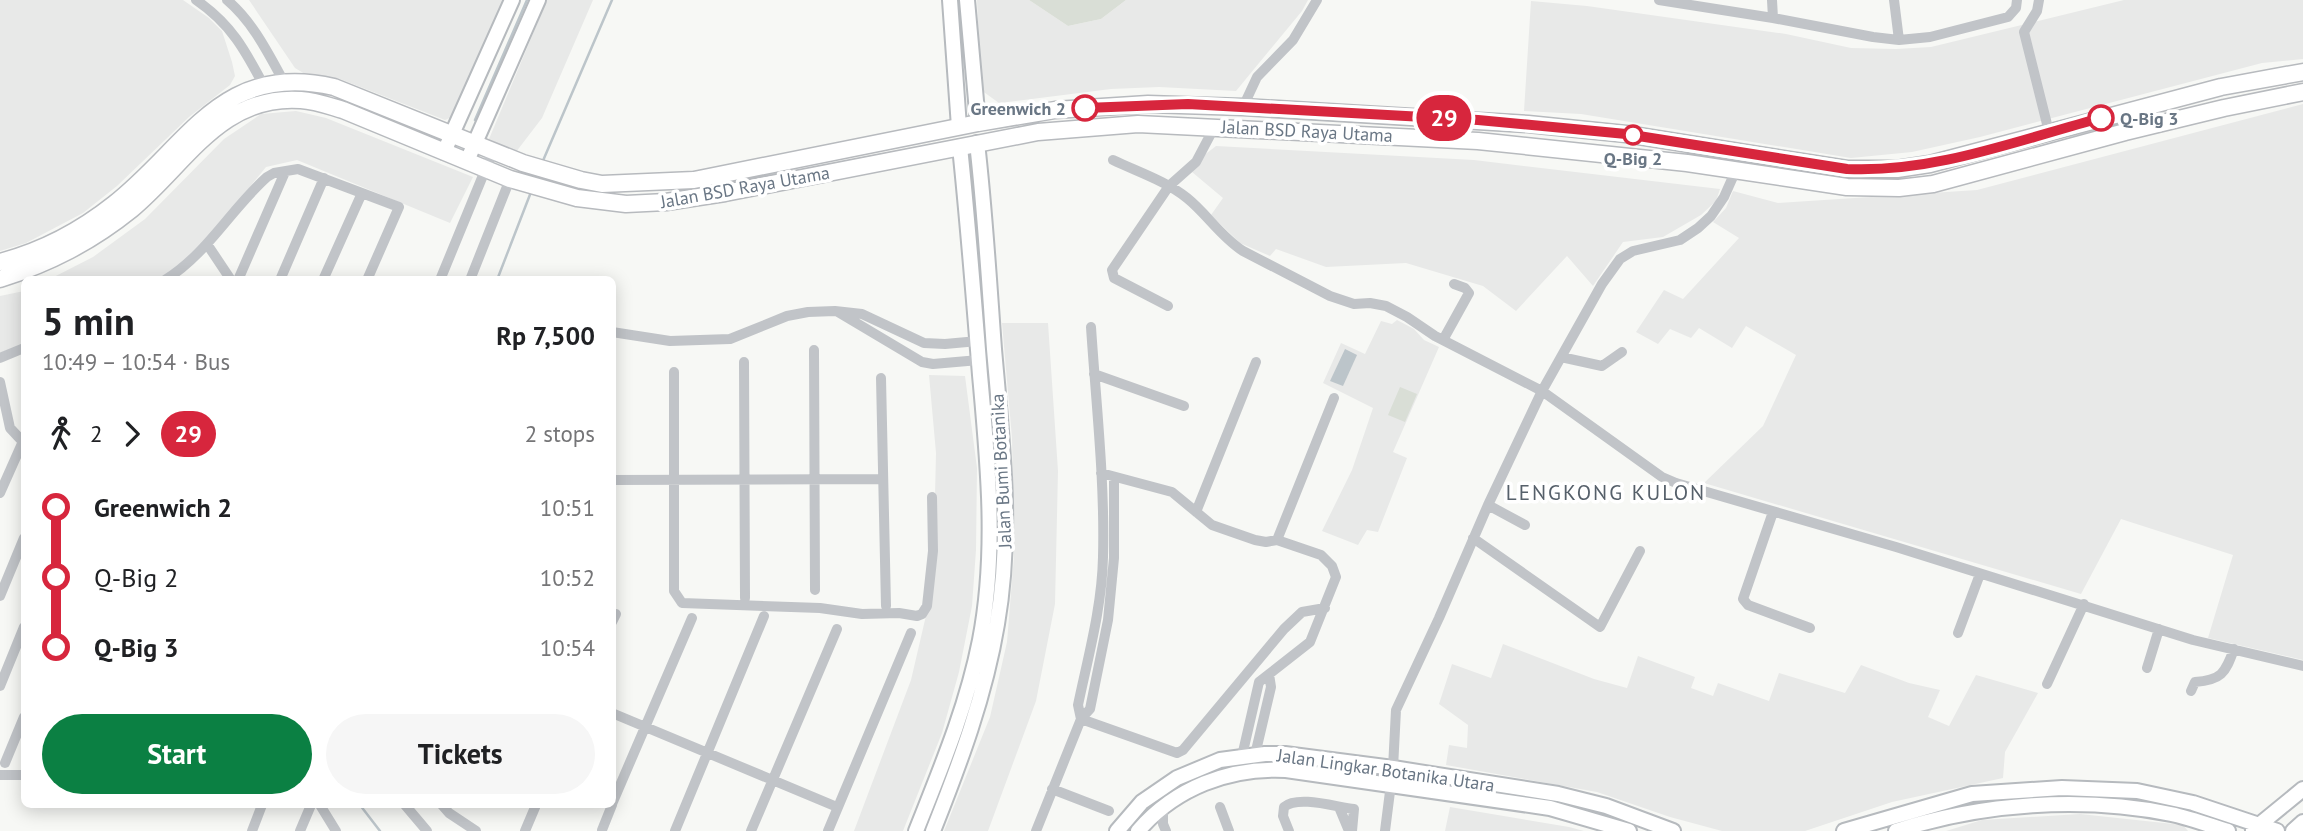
<!DOCTYPE html>
<meta charset="utf-8">
<style>
:root{--surface:#fff;--page:#f6f6f6;--text:#202124;--muted:#757577;--accent:#0b8043}
body{margin:0;font-family:"PT Sans",sans-serif;background:var(--page);color:var(--text);height:100vh;display:flex;flex-direction:column;font-size:26px;white-space:nowrap}
*{box-sizing:border-box;margin:0}
p{font-size:23px;color:var(--muted)}
.icon{flex:none;width:38px;height:38px;fill:none;stroke:currentColor;stroke-width:2;stroke-linecap:round;stroke-linejoin:round}
.map{position:relative;flex:1;overflow:hidden}
.sheet{position:absolute;left:21px;top:276px;width:595px;height:532px;display:flex;flex-direction:column;background:var(--surface);border-radius:10px;box-shadow:0 4px 18px #0003}
.sheet>*{flex:none}
.badge{padding:0 14px;border-radius:23px;font-size:24px;line-height:46px}
.map>.badge{position:absolute;translate:-50% -50%;box-shadow:0 0 0 4px #fff}
.legs{display:flex;align-items:center;gap:10px;height:77px;padding:0 21px;font-size:23px}
.legs p{margin-inline-start:auto}
.head{display:flex;align-items:center;justify-content:space-between;height:119px;padding:0 21px}
h1{font-size:38px;font-weight:700;line-height:52px}
.action{display:flex;gap:14px;margin-top:auto;padding:14px 21px}
.action a{flex:1;height:80px;border-radius:42px;background:var(--accent);color:#fff;font-size:28px;font-weight:700;line-height:80px;text-align:center}
.action a+a{background:var(--page);color:var(--text)}
ul{padding:0 21px;list-style:none}
li{display:flex;align-items:center;gap:24px;height:70px;font-size:26px}
li i{display:grid;place-items:center;width:10px;height:100%;margin:0 9px;background:currentColor}
li i::after{content:'';width:18px;height:18px;margin:-9px;border:5px solid;border-radius:50%;background:var(--surface)}
li p{margin-inline-start:auto}
li:first-child i{background:linear-gradient(#0000 50%,currentColor 0)}
li:last-child i{background:linear-gradient(currentColor 50%,#0000 0)}
.map>svg:first-child{display:block}
.built{fill:#e8e9e8}
.green{fill:#d9ded6}
.water{fill:#bcc5ca}
.lines{fill:none;stroke-linecap:round;stroke-linejoin:round}
.stream{stroke:#bcc5ca;stroke-width:2.5}
.secondary-casing{stroke:#b6babe;stroke-width:18}
.primary-casing{stroke:#b7babe;stroke-width:19}
.street{stroke:#c1c4c8;stroke-width:10}
.secondary{stroke:#fff;stroke-width:14}
.primary{stroke:#fff;stroke-width:16}
.line-1-casing{stroke:#fff;stroke-width:16}
.line-1{stroke:#d7263d;stroke-width:10}
.stop-1-dot{fill:#fff;stroke:#d7263d;stroke-width:3.5}
.labels{text-anchor:middle;dominant-baseline:central;stroke-width:7;stroke-linejoin:round;paint-order:stroke}
.stop-label{font-size:18px;font-weight:bold;fill:#697684;stroke:#fff;text-anchor:end}
.street-label{font-size:18px;fill:#697684;stroke:#fff}
.quarter-label{font-size:21px;letter-spacing:2px;fill:#56606a;stroke:#fff}
</style>
<div class="map">
<svg width="2303" height="831" viewBox="0 0 2303 831">
<rect width="100%" height="100%" fill="#f7f8f5"/>
<path class="built" d="M0,0H183L209,18L222,31L232,62L235,76L230,85L189,117L117,186L83,213L26,243L0,251Z
M249,0H506L459,110L452,117L445,120L340,79L305,74L295,68Z
M547,0H593L542,118L516,152L489,139Z
M977,0H1029L1068,26L1101,19L1126,0H1308L1302,11L1236,91L1159,87L1111,89L999,103L981,90Z
M2124,0H2303V59L2262,63L1980,137L1912,152L1851,158L1581,114L1524,111L1531,1L1587,6L1786,34L1851,48L1896,49L1931,47Z
M2303,104V660L2208,638L2233,555L2121,519L2081,594L1704,483L1763,426L1796,355L1746,326L1732,348L1699,328L1691,338L1670,329L1658,344L1636,332L1664,290L1683,299L1739,238L1713,222L1726,208L1733,191L1778,203L1977,190Z
M296,111L326,118L473,177L450,223L297,160L266,167L211,235L169,275L162,280H48L93,257L145,219L224,139L261,114Z
M1216,146L1474,160L1720,189L1716,201L1701,215L1663,237L1623,242L1593,286L1567,256L1516,311L1483,286L1406,263L1326,267L1276,249L1270,256L1240,243L1211,215L1223,198L1192,172L1203,156Z
M24,291V344L0,353V296Z
M1397,320L1414,329L1424,340L1439,347L1393,452L1407,458L1378,532L1367,530L1358,545L1322,531L1352,470L1373,408L1323,383L1341,343L1365,354L1381,321L1392,324Z
M1002,323H1048L1058,471L1055,604L1036,701L988,831H944L990,717L1007,642L1014,556L1012,438Z
M929,375L965,376L977,468L976,550L972,606L959,672L942,733L903,831H854L911,680L928,607L934,538L936,453Z
M1503,644L1594,679L1627,688L1638,656L1695,677L1691,688L1713,696L1718,683L1769,701L1779,673L1845,693L1861,665L1909,683L1940,690L1928,717L1949,726L1976,675L2038,693L2005,752L2003,778L1892,802L1805,831H1722L1670,817L1597,792L1446,765L1449,745L1467,748L1468,725L1439,704L1452,664L1491,678Z
M1450,807L1569,827L1584,831H1445Z
M2080,814L2183,825L2188,831H1946L1982,820Z"/>
<path class="green" d="M1029,0H1126L1101,19L1068,26Z
M1400,387L1417,394L1405,422L1388,415Z"/>
<path class="water" d="M1345,349L1357,355L1343,386L1330,381Z"/>
<g class="lines">
<path class="stream" d="M475,120L527,0
M542,163L612,0
M497,280L531,192
M360,805L380,831"/>
<g class="secondary-casing">
<path id="secondary" d="M950,0L959,127
M967,0L978,123
M444,152L512,0
M467,161L538,0
M2253,830L2303,789
M916,831C941,768 967,706 980,640C997,552 988,463 980,375C974,299 968,223 960,147
M933,831C960,763 985,696 997,624C1013,532 1002,441 994,349C989,281 985,212 977,143
M1117,831L1142,802L1177,778L1220,760L1265,754H1285L1393,768L1558,794L1606,806L1673,831
M1138,831C1175,788 1229,767 1286,770L1550,808L1629,831
M1844,831L1972,794L2062,788L2137,791L2193,803L2277,831
M1896,831C1982,803 2082,796 2171,814C2190,818 2209,825 2228,831
M2293,831L2303,822"/>
</g>
<g class="primary-casing">
<path id="primary" d="M0,262C42,251 80,231 114,204C189,145 221,61 334,87L523,163L581,180L602,184L694,180L978,123L1055,110L1148,104L1243,107L1528,124L1626,134L1847,169H1897L1930,164L2221,87L2303,72
M0,279C50,263 91,242 132,209C186,164 221,94 301,100C316,101 329,106 343,110L510,179L577,198L626,204L666,202L725,193L1038,132L1138,124L1478,141L1687,163L1847,187L1899,188L1933,184L2125,132L2224,108L2303,92"/>
</g>
<path class="street" d="M196,0C231,24 245,50 264,86
M227,0C253,22 268,53 284,82
M1659,0L1773,18L1873,37L1899,40L1930,37L2008,17L2016,8L2017,0
M1772,0L1773,18
M1894,0L1899,40
M2039,0L2037,11L2024,32L2049,132
M1243,107L1257,77L1293,40L1317,0
M1113,160C1138,172 1166,181 1187,198C1207,214 1220,236 1243,251L1330,296L1354,304L1370,303L1386,306L1407,317L1435,336L1542,391L1662,477L1676,483L1896,547L2193,640L2303,666
M207,244L231,280
M165,280C207,254 231,209 267,177L274,173L298,169L399,207L367,280
M238,280L285,172
M280,280L324,178
M323,280L362,193
M440,280L493,151
M470,280L510,179
M1168,306L1114,278L1112,270L1169,186L1196,162L1215,126
M838,312L922,362L933,364L979,360
M612,332L670,341L730,339L787,316L808,312L835,311L862,314L924,343L945,344L978,341
M1443,340L1469,293L1465,288L1454,284
M814,350L815,590
M1561,357L1602,366L1622,352
M0,358L24,348
M744,362L745,598
M674,372V591L682,603L820,608L862,614L899,613L917,616L922,614L927,606L933,551L932,497
M1094,374L1184,406
M881,378L886,606
M0,382L10,428L24,443
M1101,473L1172,492L1212,525L1255,540L1266,542L1277,540L1321,555L1332,566L1336,577L1310,642L1259,682L1242,756
M612,480L882,479
M0,493L24,439
M1488,505L1525,525
M1196,512L1256,362
M1773,512L1743,599L1748,605L1810,628
M1473,538L1600,627L1640,551
M1277,540L1334,398
M0,596L24,538
M612,622L616,614
M1958,633L1980,574
M2147,668L2159,629
M2047,684L2084,604
M0,686L24,627
M2191,691L2195,682C2221,680 2225,674 2234,649
M612,713L837,807
M1081,719L1078,705C1088,657 1102,607 1103,557C1105,481 1096,403 1091,327
M1081,719L1177,753L1183,750L1284,629L1302,612L1325,608
M1255,755L1271,687L1269,674
M5,763L24,717
M0,775H24
M1052,789L1109,811
M612,804L692,618
M320,805L336,831
M405,805L427,831
M442,805L449,813L476,831
M1163,806V824L1166,831
M1220,807L1229,831
M1339,807L1349,831
M602,830L612,805
M252,831L262,805
M300,831L311,805
M525,831L536,805
M675,831L764,616
M751,831L837,629
M828,831L911,633
M1036,831L1081,719L1090,709L1108,620L1114,558V477
M1289,831L1283,816L1284,807C1298,795 1336,807 1354,809L1352,831
M1385,831L1393,768L1396,710L1439,618L1488,505L1542,391L1602,284L1620,259L1633,251L1680,240L1698,228L1711,216L1724,197L1736,170"/>
<use href="#secondary" class="secondary"/>
<use href="#primary" class="primary"/>
</g>
<g class="lines">
<g class="line-1-casing">
<path id="line-1" d="M1085,108L1188,104L1478,120L1626,134L1847,169C1935,173 2018,140 2101,118"/>
</g>
<use href="#line-1" class="line-1"/>
</g>
<g class="stop-1-dot">
<circle cx="1085" cy="108" r="12"/>
<circle cx="2101" cy="118" r="12"/>
<circle cx="1633" cy="135" r="9"/>
</g>
<g class="labels">
<g class="stop-label">
<text x="1066" y="108">Greenwich 2</text>
<text x="2120" y="118" text-anchor="start">Q-Big 3</text>
<text x="1633" y="158" text-anchor="middle">Q-Big 2</text>
</g>
<g class="street-label">
<text transform="translate(1307 131) rotate(3)">Jalan BSD Raya Utama</text>
<text transform="translate(745 187) rotate(-10)">Jalan BSD Raya Utama</text>
<text transform="translate(1001 471) rotate(-93)">Jalan Bumi Botanika</text>
<text transform="translate(1386 770) rotate(8)">Jalan Lingkar Botanika Utara</text>
</g>
<g class="quarter-label">
<text x="1606" y="492">LENGKONG KULON</text>
</g>
</g>
</svg>
<b class="badge" style="left:1444px;top:118px;background:#d7263d;color:#fff">29</b>
<section class="sheet">
<div class="head"><div><h1>5 min</h1><p>10:49 – 10:54 · Bus</p></div><b>Rp 7,500</b></div>
<div class="legs"><svg class="icon" aria-label="walk" viewBox="0 0 24 24"><circle cx="13" cy="4" r="2"/><path d="M13 8l-2 6 4 7M11 14l-3 7M7 12l3-4h3l4 4"/></svg>2<svg class="icon" aria-label="forward" viewBox="0 0 24 24"><path d="M9 5l7 7-7 7"/></svg><b class="badge" style="background:#d7263d;color:#fff">29</b><p>2 stops</p></div>
<ul>
<li><i style="color:#d7263d"></i><b>Greenwich 2</b><p>10:51</p></li>
<li><i style="color:#d7263d"></i><span>Q-Big 2</span><p>10:52</p></li>
<li><i style="color:#d7263d"></i><b>Q-Big 3</b><p>10:54</p></li>
</ul>
<div class="action"><a>Start</a><a>Tickets</a></div>
</section>
</div>
